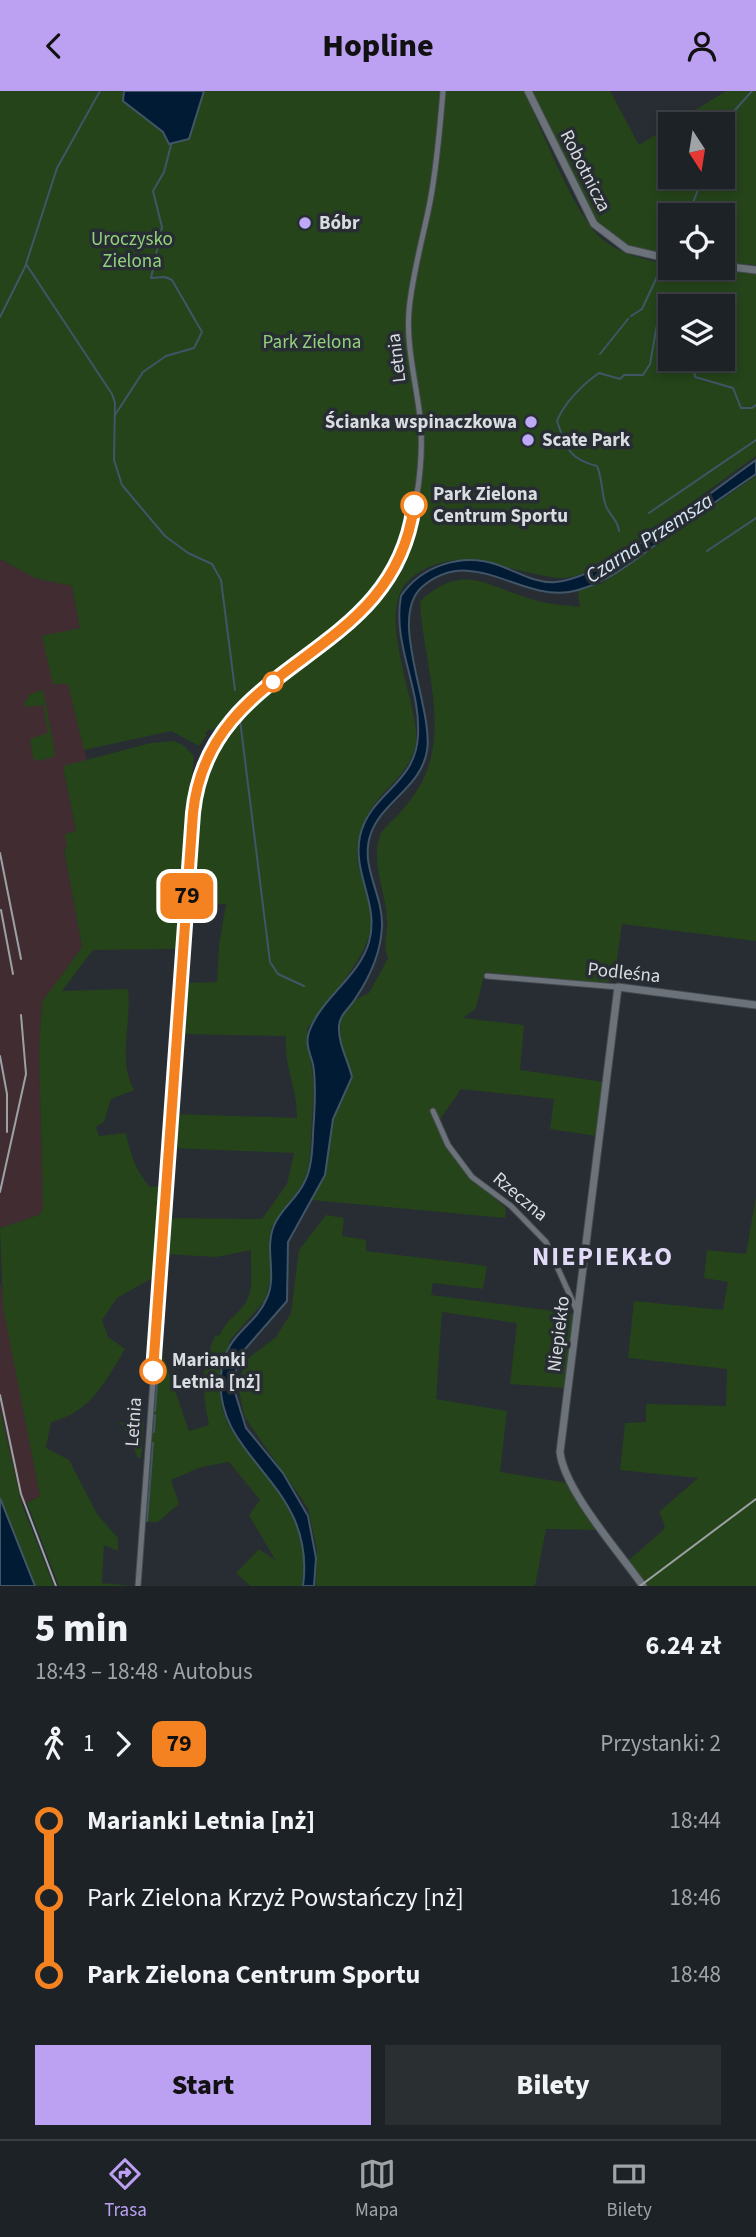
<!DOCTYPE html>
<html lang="pl">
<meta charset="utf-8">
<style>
:root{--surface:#1d2226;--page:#2a2f32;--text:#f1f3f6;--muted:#a0a4a7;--line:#3b3f43;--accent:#bca0f2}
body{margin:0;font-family:"Source Sans 3",sans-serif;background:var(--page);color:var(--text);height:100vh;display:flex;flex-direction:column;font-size:26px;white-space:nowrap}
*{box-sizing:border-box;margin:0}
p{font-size:23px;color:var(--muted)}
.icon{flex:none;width:38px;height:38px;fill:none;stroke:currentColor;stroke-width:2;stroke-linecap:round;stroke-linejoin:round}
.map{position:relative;height:1495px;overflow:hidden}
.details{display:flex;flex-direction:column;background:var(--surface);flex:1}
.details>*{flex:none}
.badge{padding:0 14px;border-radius:10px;font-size:24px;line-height:46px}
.needle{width:46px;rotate:168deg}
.tools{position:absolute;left:658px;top:21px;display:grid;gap:14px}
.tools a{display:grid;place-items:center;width:77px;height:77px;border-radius:0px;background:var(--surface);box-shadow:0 4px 10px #0003,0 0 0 2px var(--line);font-size:35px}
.map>.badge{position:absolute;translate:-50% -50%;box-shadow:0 0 0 4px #fff}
.legs{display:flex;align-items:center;gap:10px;height:77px;padding:0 35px;font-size:23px}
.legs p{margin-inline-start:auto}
.headline{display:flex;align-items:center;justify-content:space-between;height:119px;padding:0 35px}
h1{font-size:38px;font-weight:800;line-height:52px}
.action{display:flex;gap:14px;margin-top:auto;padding:14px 35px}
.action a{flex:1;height:80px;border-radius:0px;background:var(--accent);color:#111;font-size:28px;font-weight:800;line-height:80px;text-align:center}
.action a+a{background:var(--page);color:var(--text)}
ul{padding:0 35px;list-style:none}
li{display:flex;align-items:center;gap:24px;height:77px;font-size:26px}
li i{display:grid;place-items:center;width:10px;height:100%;margin:0 9px;background:currentColor}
li i::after{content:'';width:18px;height:18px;margin:-9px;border:5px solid;border-radius:50%;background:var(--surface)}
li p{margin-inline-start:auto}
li:first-child i{background:linear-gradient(#0000 50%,currentColor 0)}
li:last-child i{background:linear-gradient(currentColor 50%,#0000 0)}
header{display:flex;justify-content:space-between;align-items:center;height:91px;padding:0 35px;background:var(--accent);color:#111;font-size:32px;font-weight:800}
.tab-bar{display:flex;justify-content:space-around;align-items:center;height:98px;border-top:2px solid var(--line);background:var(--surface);font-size:19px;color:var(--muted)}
.tab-bar a{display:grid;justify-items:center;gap:4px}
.tab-bar .current{color:var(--accent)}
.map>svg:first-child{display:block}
.industrial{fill:#412d31}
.green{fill:#25441a;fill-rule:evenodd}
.water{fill:#001b33;stroke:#415567;stroke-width:2}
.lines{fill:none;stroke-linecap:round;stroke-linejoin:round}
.stream{stroke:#415567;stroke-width:2}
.minor-casing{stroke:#44494e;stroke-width:7}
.tertiary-casing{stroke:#44494e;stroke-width:9}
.minor{stroke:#6b7279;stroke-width:5}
.tertiary{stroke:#6b7279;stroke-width:7}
.rail{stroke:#9ca1a6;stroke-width:2}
.line-1-casing{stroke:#fff;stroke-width:16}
.line-1{stroke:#f58220;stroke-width:10}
.poi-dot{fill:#bda9f5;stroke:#272d33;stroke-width:2.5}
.stop-1-dot{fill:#fff;stroke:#f58220;stroke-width:3.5}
.labels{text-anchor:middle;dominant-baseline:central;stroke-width:7;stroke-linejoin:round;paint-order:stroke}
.street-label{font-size:19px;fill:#d9dde1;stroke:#272d33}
.poi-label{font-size:19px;font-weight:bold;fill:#d9dde1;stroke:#272d33;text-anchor:start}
.park-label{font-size:19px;fill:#92d27d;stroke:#272d33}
.stop-label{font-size:19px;font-weight:bold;fill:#d9dde1;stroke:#272d33;text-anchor:start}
.water-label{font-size:21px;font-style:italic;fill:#d7e7f6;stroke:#272d33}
.district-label{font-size:26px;font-weight:bold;letter-spacing:2px;fill:#e2dbf8;stroke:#272d33}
</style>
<header><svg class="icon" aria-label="back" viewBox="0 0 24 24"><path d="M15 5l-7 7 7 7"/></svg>Hopline<svg class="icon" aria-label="person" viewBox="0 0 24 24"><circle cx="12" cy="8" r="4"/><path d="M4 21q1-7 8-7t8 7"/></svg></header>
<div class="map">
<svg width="756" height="1495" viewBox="0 0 756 1495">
<rect width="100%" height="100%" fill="#272d33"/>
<path class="industrial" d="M0,468L35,487L72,495L80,538L43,545L68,592L87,670L63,676L76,741L64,759L82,856L42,911L39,961L43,1118L39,1124L0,1137Z
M0,1190L40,1405L22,1414L0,1319Z"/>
<path class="green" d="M0,0H524C541,36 574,123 601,147C619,163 647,170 670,173V177L756,182V365C725,388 693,410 662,433C634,453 605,477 571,486C558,489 547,485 535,483C489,473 451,455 410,488C376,517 413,602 416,640C419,682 379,696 365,729C343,778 375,793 371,836C367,867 326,912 307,938L314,995L309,1075L304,1091L271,1137V1185L266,1208L230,1249L219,1293L222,1318L230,1337L276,1396L296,1430L304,1464L302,1495H250L236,1482L259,1458L276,1470L249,1424L260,1409L229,1371L201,1376L171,1389L179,1413L158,1431H145L156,1290L159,1287L158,1259H161L189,1340L209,1334C202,1297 200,1280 215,1245L220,1244C225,1229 240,1223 247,1209C254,1197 250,1173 251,1159L216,1166L165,1163L167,1127L262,1128L287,1093L294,1062L172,1057L175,1023L297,1027C297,994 284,978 286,945L181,943L184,892L217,891L219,855L226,813H189L201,694L211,665L228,640L235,643L229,638L245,620L249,621L248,615L299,575L304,578L307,576L305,571L335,548L341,553L339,547L330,540L261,590L212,640L210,638L205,642L207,644L199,655L171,640L84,659L68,593H53L42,545L80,537L72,495L35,487L0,468ZM670,215H723V268H670Z
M532,0H610L639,54L670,35V86H723V33H673L726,0H756V174L723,171V124H670V165L627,155L598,133Z
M756,385V850L622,833L614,890L597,892L485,881L476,917L463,927L524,934L520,979L604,991L596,1045L550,1038L554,1008L461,998L436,1034C452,1073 475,1090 506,1117L505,1127L312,1109L325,1084L333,1028L352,986L340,949L341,927L355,909L369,902L388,867C382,853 388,844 387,830C387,804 370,771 380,745C382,738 392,730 397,725C417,703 429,684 433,655C440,607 422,558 420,510C464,471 484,494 531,508C546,513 564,514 580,516L578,500L602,492Z
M43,599L55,662L53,666L37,670L33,667L30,648L48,642L43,614L26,616L24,613L30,603Z
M174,650L183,654L194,665L177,858L93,859L62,900L128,898C132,932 117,968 134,999L111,1008L104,1031L96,1036L99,1045L126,1042C130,1063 136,1080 150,1096L161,1095L154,1186L117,1207L102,1229L108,1246L125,1258C106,1290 90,1322 51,1331L46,1357L69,1369L97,1423L118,1447V1460L104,1454L102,1492L132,1495H59L27,1412L40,1405L3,1216L0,1137L39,1124L43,1118L39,961L42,911L82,856L64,758L67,757L65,743L76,740L63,675L151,652Z
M756,1105V1495H647L629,1469L662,1440L665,1435L659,1421L698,1387L620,1379L625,1332L646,1331V1313L726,1315L727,1278L628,1267L634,1210L723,1219L728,1191L704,1187L707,1159L746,1163Z
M326,1124L344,1127L342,1145L366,1149V1160L487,1175L483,1198L433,1192L431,1204L576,1223L565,1297L510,1293L517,1232L442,1221L436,1308L507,1320L500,1381L568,1392L600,1439L546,1438L535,1495H316L317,1458L308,1417L244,1325L238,1294L247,1268L276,1246L291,1222L299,1159Z
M0,1319L22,1414L54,1495H0Z
M144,1330L141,1367H138L122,1333L117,1332Z"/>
<path class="water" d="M124,0H204L189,48L169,53L163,41L123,10Z
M756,369V383C728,402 701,421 673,441C640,464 609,494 569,501C518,509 472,453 422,496C387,527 434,617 427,660C421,696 383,710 371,742C359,775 383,802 382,835C381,862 370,886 355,908C349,918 340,923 339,935C338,953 348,969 352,986L333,1028L325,1084L288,1151L287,1210L239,1265L233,1295L246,1337L283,1382L308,1425L316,1467L314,1495H303C317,1390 213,1369 221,1284C225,1241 254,1238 267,1207C277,1185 265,1159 273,1137C279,1119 296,1109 304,1092C314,1074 312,1048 314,1028C315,1011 316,990 313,973C310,962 305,953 309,941C320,908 360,885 369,851C380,813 352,783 360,745C370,701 416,694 418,644C421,597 392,553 401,505C421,475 461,462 495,473C515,479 534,493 556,491C607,487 710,401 756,369Z
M0,1407L35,1495H0Z"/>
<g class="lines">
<path class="stream" d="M100,0L57,77L26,173L112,303L115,312L114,369L122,394L165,445L188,462L212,473L221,489L235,599
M723,41L735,19L752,0
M688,124L703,86
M631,225L642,218L663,173
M0,226L26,174
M600,263L628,228
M684,268L694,276L695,286L733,297L741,317H752L756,314
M115,324L143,281L166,265L194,257L202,241L172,189L165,186L151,187L162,136L153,100L164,81L171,54
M649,422L756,349
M619,440C618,429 609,424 606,415C601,402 603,389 597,375C568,368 566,356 557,330C564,312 583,293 599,282L620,288L624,284H643L650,273L657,234L670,242
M707,460L756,427
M341,546L373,518L403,476
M306,573L335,550
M250,617L301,577
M244,623L240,629L270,871L278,883L304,895
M193,817C196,764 192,703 219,656
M190,828L192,825
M188,855L190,835
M188,864V858
M186,889L187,881
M186,896V892
M182,943L185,901
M182,949V945
M180,977V972
M178,1008L179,984
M175,1037L176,1023
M175,1050V1042
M174,1057V1054
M173,1072L174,1059
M171,1101L172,1090
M169,1126L170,1109
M168,1136L169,1128
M166,1169L167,1153
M163,1214L166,1175
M159,1270L162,1222
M155,1320L157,1292
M154,1341L155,1324
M147,1430L153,1352"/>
<g class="minor-casing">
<path id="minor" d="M487,885L618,896
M433,1020L448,1054L472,1086L511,1115L546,1151L577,1220
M138,1495L196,702C220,587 343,573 393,481C415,440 425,372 420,326C416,291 406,254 409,220C412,184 423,147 430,111C437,74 440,37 443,0"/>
</g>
<g class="tertiary-casing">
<path id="tertiary" d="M528,0L594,133L627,158L670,168
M723,175L756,179
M643,1495C620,1462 564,1399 560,1361L618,896L756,914"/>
</g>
<use href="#minor" class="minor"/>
<use href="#tertiary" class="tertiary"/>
<path class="rail" d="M0,762L21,868
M1,819L13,883
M0,965L7,1003V1041
M0,1101L26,983L21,924
M0,1304L21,1403L56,1495
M640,1495L756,1408"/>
</g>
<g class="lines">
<g class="line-1-casing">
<path id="line-1" d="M153,1280L193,722C209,565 394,572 414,414"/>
</g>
<use href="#line-1" class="line-1"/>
</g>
<g class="poi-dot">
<circle cx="305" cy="132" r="7"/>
<circle cx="531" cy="331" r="7"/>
<circle cx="528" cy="349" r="7"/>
</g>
<g class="stop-1-dot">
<circle cx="414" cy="414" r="12"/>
<circle cx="273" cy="591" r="9"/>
<circle cx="153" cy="1280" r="12"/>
</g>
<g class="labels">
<g class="street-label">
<text transform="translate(585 80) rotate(63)">Robotnicza</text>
<text transform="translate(397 267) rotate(-97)">Letnia</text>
<text transform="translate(624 882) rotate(6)">Podleśna</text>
<text transform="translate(520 1106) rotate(40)">Rzeczna</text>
<text transform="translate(559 1243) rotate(-83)">Niepiekło</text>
<text transform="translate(134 1331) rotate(-86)">Letnia</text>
</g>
<g class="poi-label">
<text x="319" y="132">Bóbr</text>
<text x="517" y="331" text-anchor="end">Ścianka wspinaczkowa</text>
<text x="542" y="349">Scate Park</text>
</g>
<g class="park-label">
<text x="132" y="148">Uroczysko<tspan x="132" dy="22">Zielona</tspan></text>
<text x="312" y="251">Park Zielona</text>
</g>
<g class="stop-label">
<text x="433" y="403">Park Zielona<tspan x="433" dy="22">Centrum Sportu</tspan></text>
<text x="172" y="1269">Marianki<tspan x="172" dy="22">Letnia [nż]</tspan></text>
</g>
<g class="water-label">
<text transform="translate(649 447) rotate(-33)">Czarna Przemsza</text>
</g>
<g class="district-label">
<text x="603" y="1165">NIEPIEKŁO</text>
</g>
</g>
</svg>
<div class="tools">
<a><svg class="needle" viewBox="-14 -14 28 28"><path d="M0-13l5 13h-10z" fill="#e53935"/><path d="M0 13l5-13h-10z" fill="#a0a4a7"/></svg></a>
<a><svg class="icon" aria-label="locate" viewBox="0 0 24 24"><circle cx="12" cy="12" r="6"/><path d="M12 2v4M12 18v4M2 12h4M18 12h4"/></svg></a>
<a><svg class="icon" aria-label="layers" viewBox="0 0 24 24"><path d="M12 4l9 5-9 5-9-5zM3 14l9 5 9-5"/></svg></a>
</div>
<b class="badge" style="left:187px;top:805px;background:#f58220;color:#111">79</b>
</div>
<section class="details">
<div class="headline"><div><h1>5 min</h1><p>18:43 – 18:48 · Autobus</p></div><b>6.24 zł</b></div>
<div class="legs"><svg class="icon" aria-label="walk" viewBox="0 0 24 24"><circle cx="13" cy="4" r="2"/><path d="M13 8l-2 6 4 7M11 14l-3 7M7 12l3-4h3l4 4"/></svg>1<svg class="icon" aria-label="forward" viewBox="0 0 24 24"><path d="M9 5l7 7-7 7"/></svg><b class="badge" style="background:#f58220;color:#111">79</b><p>Przystanki: 2</p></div>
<ul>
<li><i style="color:#f58220"></i><b>Marianki Letnia [nż]</b><p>18:44</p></li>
<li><i style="color:#f58220"></i><span>Park Zielona Krzyż Powstańczy [nż]</span><p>18:46</p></li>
<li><i style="color:#f58220"></i><b>Park Zielona Centrum Sportu</b><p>18:48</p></li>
</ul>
<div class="action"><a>Start</a><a>Bilety</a></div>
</section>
<nav class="tab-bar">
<a class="current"><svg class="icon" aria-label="directions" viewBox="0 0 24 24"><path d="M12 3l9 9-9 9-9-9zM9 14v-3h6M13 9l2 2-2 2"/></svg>Trasa</a>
<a><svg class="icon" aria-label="map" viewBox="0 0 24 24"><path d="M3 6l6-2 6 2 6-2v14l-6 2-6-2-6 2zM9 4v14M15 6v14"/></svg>Mapa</a>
<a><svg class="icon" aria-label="tickets" viewBox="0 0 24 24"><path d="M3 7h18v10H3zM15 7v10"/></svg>Bilety</a>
</nav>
